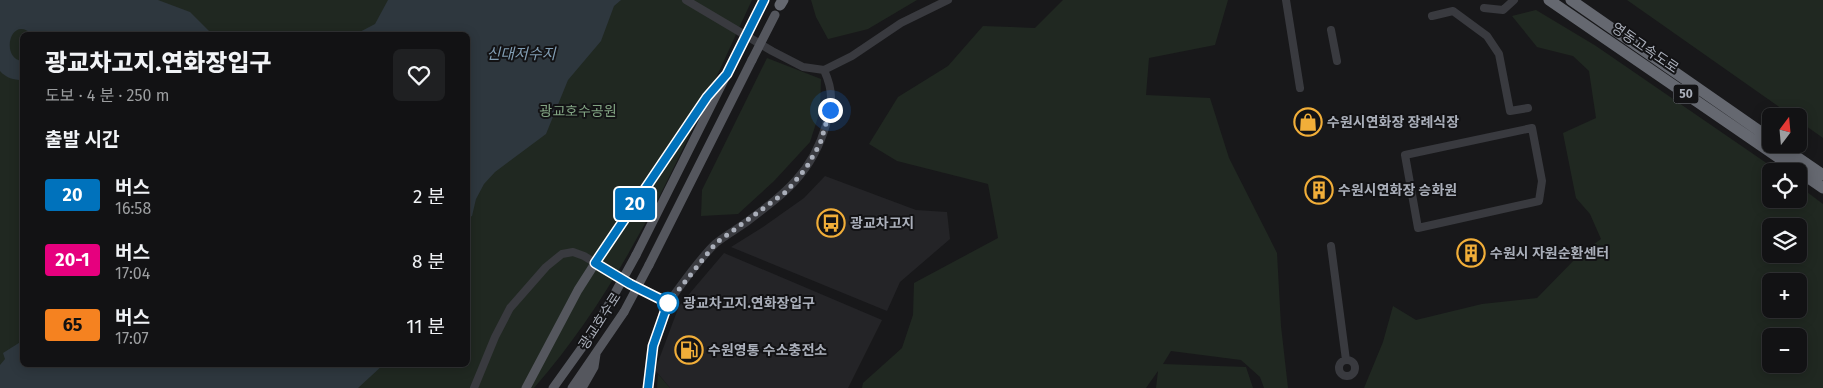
<!DOCTYPE html>
<html lang="ko">
<meta charset="utf-8">
<style>
:root{--surface:#121214;--page:#1f2022;--text:#f1f3f6;--muted:#9c9ea0;--line:#313234}
body{margin:0;font-family:"Fira Sans","Noto Sans KR",sans-serif;background:var(--page);color:var(--text);height:100vh;display:flex;flex-direction:column;font-size:19px;white-space:nowrap}
*{box-sizing:border-box;margin:0}
p{font-size:16px;color:var(--muted)}
.icon{flex:none;width:28px;height:28px;fill:none;stroke:currentColor;stroke-width:2;stroke-linecap:round;stroke-linejoin:round}
.map{position:relative;flex:1;overflow:hidden}
.drawer{position:absolute;left:20px;top:32px;width:450px;height:335px;display:flex;flex-direction:column;background:var(--surface);border-radius:8px;box-shadow:0 2px 12px #0003,0 0 0 1px var(--line)}
.drawer>*{flex:none}
.badge{padding:0 10px;border-radius:4px;font-size:18px;line-height:32px}
.needle{width:32px;rotate:16deg}
.controls{position:absolute;left:1762px;top:108px;display:grid;gap:10px}
.controls a{display:grid;place-items:center;width:45px;height:45px;border-radius:8px;background:var(--surface);box-shadow:0 2px 12px #0003,0 0 0 1px var(--line);font-size:25px}
.you{position:absolute;width:25px;height:25px;margin:-12px;border:4px solid #fff;border-radius:50%;background:#1a73e8;box-shadow:0 0 0 8px #1a73e833}
.map>.badge{position:absolute;translate:-50% -50%;box-shadow:0 0 0 2px #fff}
h2{padding:0 25px;font-size:19px;line-height:45px}
.round{display:grid;place-items:center;flex:none;width:52px;height:52px;border-radius:8px;background:var(--page)}
.summary{display:flex;align-items:center;justify-content:space-between;height:85px;padding:0 25px}
h1{font-size:24px;font-weight:800;line-height:38px}
ul{padding:0;list-style:none}
li{display:flex;align-items:center;gap:15px;height:65px;padding:0 25px}
li div{flex:1}
li b{display:block;font-size:19px}
li em{font-style:normal}
li .badge{min-width:55px;font-weight:700;text-align:center}
.map>svg:first-child{display:block}
.built{fill:#242427}
.green{fill:#202821;fill-rule:evenodd}
.water{fill:#2e373e}
.lines{fill:none;stroke-linecap:round;stroke-linejoin:round}
.minor{stroke:#393a3f;stroke-width:8}
.major{stroke:#55575e;stroke-width:9}
.highway{stroke:#656870;stroke-width:11}
.major-bridge{stroke:#55575e;stroke-width:9}
.line-casing{stroke:#fff;stroke-width:11}
.line{stroke:#0072bc;stroke-width:8}
.walk{stroke:#aaafba;stroke-width:5;stroke-dasharray:0 9}
.stop-dot{fill:#fff;stroke:#0072bc;stroke-width:2.5}
.labels{text-anchor:middle;dominant-baseline:central;stroke-width:4;stroke-linejoin:round;paint-order:stroke}
.shield{fill:#131315;stroke:#7d8088;stroke-width:1}
.shield-label{font-size:12px;font-weight:bold;fill:#aaafba}
.street-label{font-size:14px;fill:#aaafba;stroke:#131315}
.park-label{font-size:14px;fill:#82a483;stroke:#131315}
.poi-label{font-size:14px;font-weight:bold;fill:#aaafba;stroke:#131315;text-anchor:start}
.stop-label{font-size:14px;font-weight:bold;fill:#aaafba;stroke:#131315;text-anchor:start}
.water-label{font-size:15px;font-style:italic;fill:#829eb4;stroke:#131315}
</style>
<div class="map">
<svg width="1823" height="388" viewBox="0 0 1823 388">
<rect width="100%" height="100%" fill="#18181a"/>
<path class="built" d="M825,176L916,210L947,212L950,239L900,282L887,311L731,247L763,227L804,198Z
M724,253L882,320L848,388H670L655,370L679,306Z"/>
<path class="green" d="M0,0H752C689,134 633,275 534,388H0ZM22,35H468V365H22Z
M811,0H917L868,29L828,39L816,17Z
M1063,0H1228L1215,45L1149,58L1146,95L1210,98L1229,158L1277,253L1281,326L1288,388H1264L1260,377L1241,360L1171,351L1163,364L1246,367L1253,388H1156L1158,371L1146,388H862L863,383L902,348L913,315L914,283L998,238L988,184L897,161L869,144L898,97L948,66L983,26L1035,28Z
M1627,0H1823V138L1799,121V116H1792Z
M1536,10L1596,46L1778,171H1771V199H1799V186L1823,204V388H1364L1383,342L1393,306L1416,320L1482,304L1537,298L1579,255L1601,239L1590,214L1576,198L1563,133L1596,118L1589,71L1573,56L1537,47L1512,16ZM1771,226H1799V254H1771ZM1799,281V309H1771V281ZM1799,336V364H1771V336Z
M767,58L821,79L820,111L810,142L774,181L738,214L701,216L702,190Z
M658,374L670,388H657Z"/>
<path class="water" d="M0,0H158L190,12L213,35H33C10,13 0,59 22,61V80C14,80 6,78 0,71Z
M388,0H621L614,6L601,41L568,80L546,134L495,172L484,184L476,199L472,216L468,218V35H354L375,24Z
M22,341V365H383L358,388H0V365L5,359L3,353Z"/>
<g class="lines">
<path class="minor" d="M686,0L772,51L803,67L824,70L852,56L901,23L948,0
M1286,0L1300,88
M1484,8L1503,10L1514,0
M1432,16L1453,11L1487,36L1499,54L1510,111L1528,108
M1331,30L1337,61
M1532,128L1542,181L1539,201L1418,228L1405,155Z
M1331,246L1346,360
M1339 368a8 8 0 1 1 16 0a8 8 0 1 1-16 0Z
M474,388L495,337L510,308L546,267L562,254L573,252L584,256L630,284L668,303C683,283 698,260 716,243C726,235 737,229 748,221C785,193 812,173 826,125C832,103 834,92 824,70"/>
<path class="major" d="M636,255L738,52
M649,265L752,60
M526,388L578,290L608,243L707,97L727,74
M553,388L586,342L609,304
M572,388L624,312
M582,388L594,367L596,354
M648,388L653,346L668,303"/>
<path class="highway" d="M1549,0L1823,188
M1571,0L1771,139
M780,5L783,0
M1778,144L1823,175"/>
<path class="major-bridge" d="M738,52L760,8
M752,60L775,15
M609,304L636,255
M624,312L649,265"/>
</g>
<g class="lines">
<g class="line-casing">
<path id="line" d="M648,388L653,346L668,303L630,284L595,263L707,97L727,74L764,0"/>
</g>
<use href="#line" class="line"/>
<path class="walk" d="M668,303L716,243L787,191L806,168L820,144L830,110"/>
</g>
<defs>
<g id="shop-ring" transform="scale(1.4375)"><circle r="9.5" fill="#131315" stroke="#f1ae39" stroke-width="1.5"/><path d="M-5-2.5h2.3a2.7 3.5 0 0 1 5.4 0H5L5.5 6h-11ZM-1.5-2.5h3a1.5 2.3 0 0 0-3 0Z" fill="#f1ae39"/></g>
<g id="building-ring" transform="scale(1.4375)"><circle r="9.5" fill="#131315" stroke="#f1ae39" stroke-width="1.5"/><path d="M-4-6H4V6H1V3H-1V6H-4ZM-2.5-4.3h1.7v1.8h-1.7ZM.8-4.3h1.7v1.8H.8ZM-2.5-1h1.7V.8h-1.7ZM.8-1h1.7V.8H.8Z" fill="#f1ae39"/></g>
<g id="bus-ring" transform="scale(1.4375)"><circle r="9.5" fill="#131315" stroke="#f1ae39" stroke-width="1.5"/><path d="M-5-6H5V4H4V6H2V4H-2V6H-4V4H-5ZM-3.5-4V0h7V-4ZM-3.5 1.2v1.5H-2V1.2ZM2 1.2v1.5H3.5V1.2Z" fill="#f1ae39"/></g>
<g id="fuel-ring" transform="scale(1.4375)"><circle r="9.5" fill="#131315" stroke="#f1ae39" stroke-width="1.5"/><path d="M-5.5-6h7V0h2V4h1.3V-2.5L3-4.5l.8-.8L6-3V5H2.5V1h-1V6h-7ZM-4.2-4.7v3.2H.2V-4.7Z" fill="#f1ae39"/></g>
</defs>
<g fill-rule="evenodd">
<use href="#shop-ring" x="1308" y="122"/>
<use href="#building-ring" x="1319" y="190"/>
<use href="#bus-ring" x="831" y="223"/>
<use href="#building-ring" x="1471" y="253"/>
<use href="#fuel-ring" x="689" y="350"/>
</g>
<circle class="stop-dot" cx="668" cy="303" r="10"/>
<g class="labels">
<rect class="shield" x="1673.5" y="84.5" width="25" height="19" rx="4"/>
<g class="shield-label">
<text x="1686" y="94">50</text>
</g>
<g class="street-label">
<text transform="translate(1645 48) rotate(34)">영동고속도로</text>
<text transform="translate(600 321) rotate(-57)">광교호수로</text>
</g>
<g class="park-label">
<text x="578" y="111">광교호수공원</text>
</g>
<g class="poi-label">
<text x="1327" y="122">수원시연화장 장례식장</text>
<text x="1338" y="190">수원시연화장 승화원</text>
<text x="850" y="223">광교차고지</text>
<text x="1490" y="253">수원시 자원순환센터</text>
<text x="708" y="350">수원영통 수소충전소</text>
</g>
<g class="stop-label">
<text x="683" y="303">광교차고지.연화장입구</text>
</g>
<g class="water-label">
<text x="521" y="54">신대저수지</text>
</g>
</g>
</svg>
<div class="controls">
<a><svg class="needle" viewBox="-14 -14 28 28"><path d="M0-13l5 13h-10z" fill="#e53935"/><path d="M0 13l5-13h-10z" fill="#9c9ea0"/></svg></a>
<a><svg class="icon" aria-label="locate" viewBox="0 0 24 24"><circle cx="12" cy="12" r="6"/><path d="M12 2v4M12 18v4M2 12h4M18 12h4"/></svg></a>
<a><svg class="icon" aria-label="layers" viewBox="0 0 24 24"><path d="M12 4l9 5-9 5-9-5zM3 14l9 5 9-5"/></svg></a>
<a>+</a>
<a>−</a>
</div>
<div class="you" style="left:830px;top:110px"></div>
<b class="badge" style="left:635px;top:204px;background:#0072bc;color:#fff">20</b>
<section class="drawer">
<div class="summary"><div><h1>광교차고지.연화장입구</h1><p>도보 · 4 분 · 250 m</p></div><a class="round"><svg class="icon" aria-label="heart" viewBox="0 0 24 24"><path d="M12 20l-8-8c-3-5 5-10 8-4 3-6 11-1 8 4z"/></svg></a></div>
<h2>출발 시간</h2>
<ul>
<li><span class="badge" style="background:#0072bc;color:#fff">20</span><div><b>버스</b><p>16:58</p></div><em>2 분</em></li>
<li><span class="badge" style="background:#e6007e;color:#fff">20-1</span><div><b>버스</b><p>17:04</p></div><em>8 분</em></li>
<li><span class="badge" style="background:#f58220;color:#111">65</span><div><b>버스</b><p>17:07</p></div><em>11 분</em></li>
</ul>
</section>
</div>
